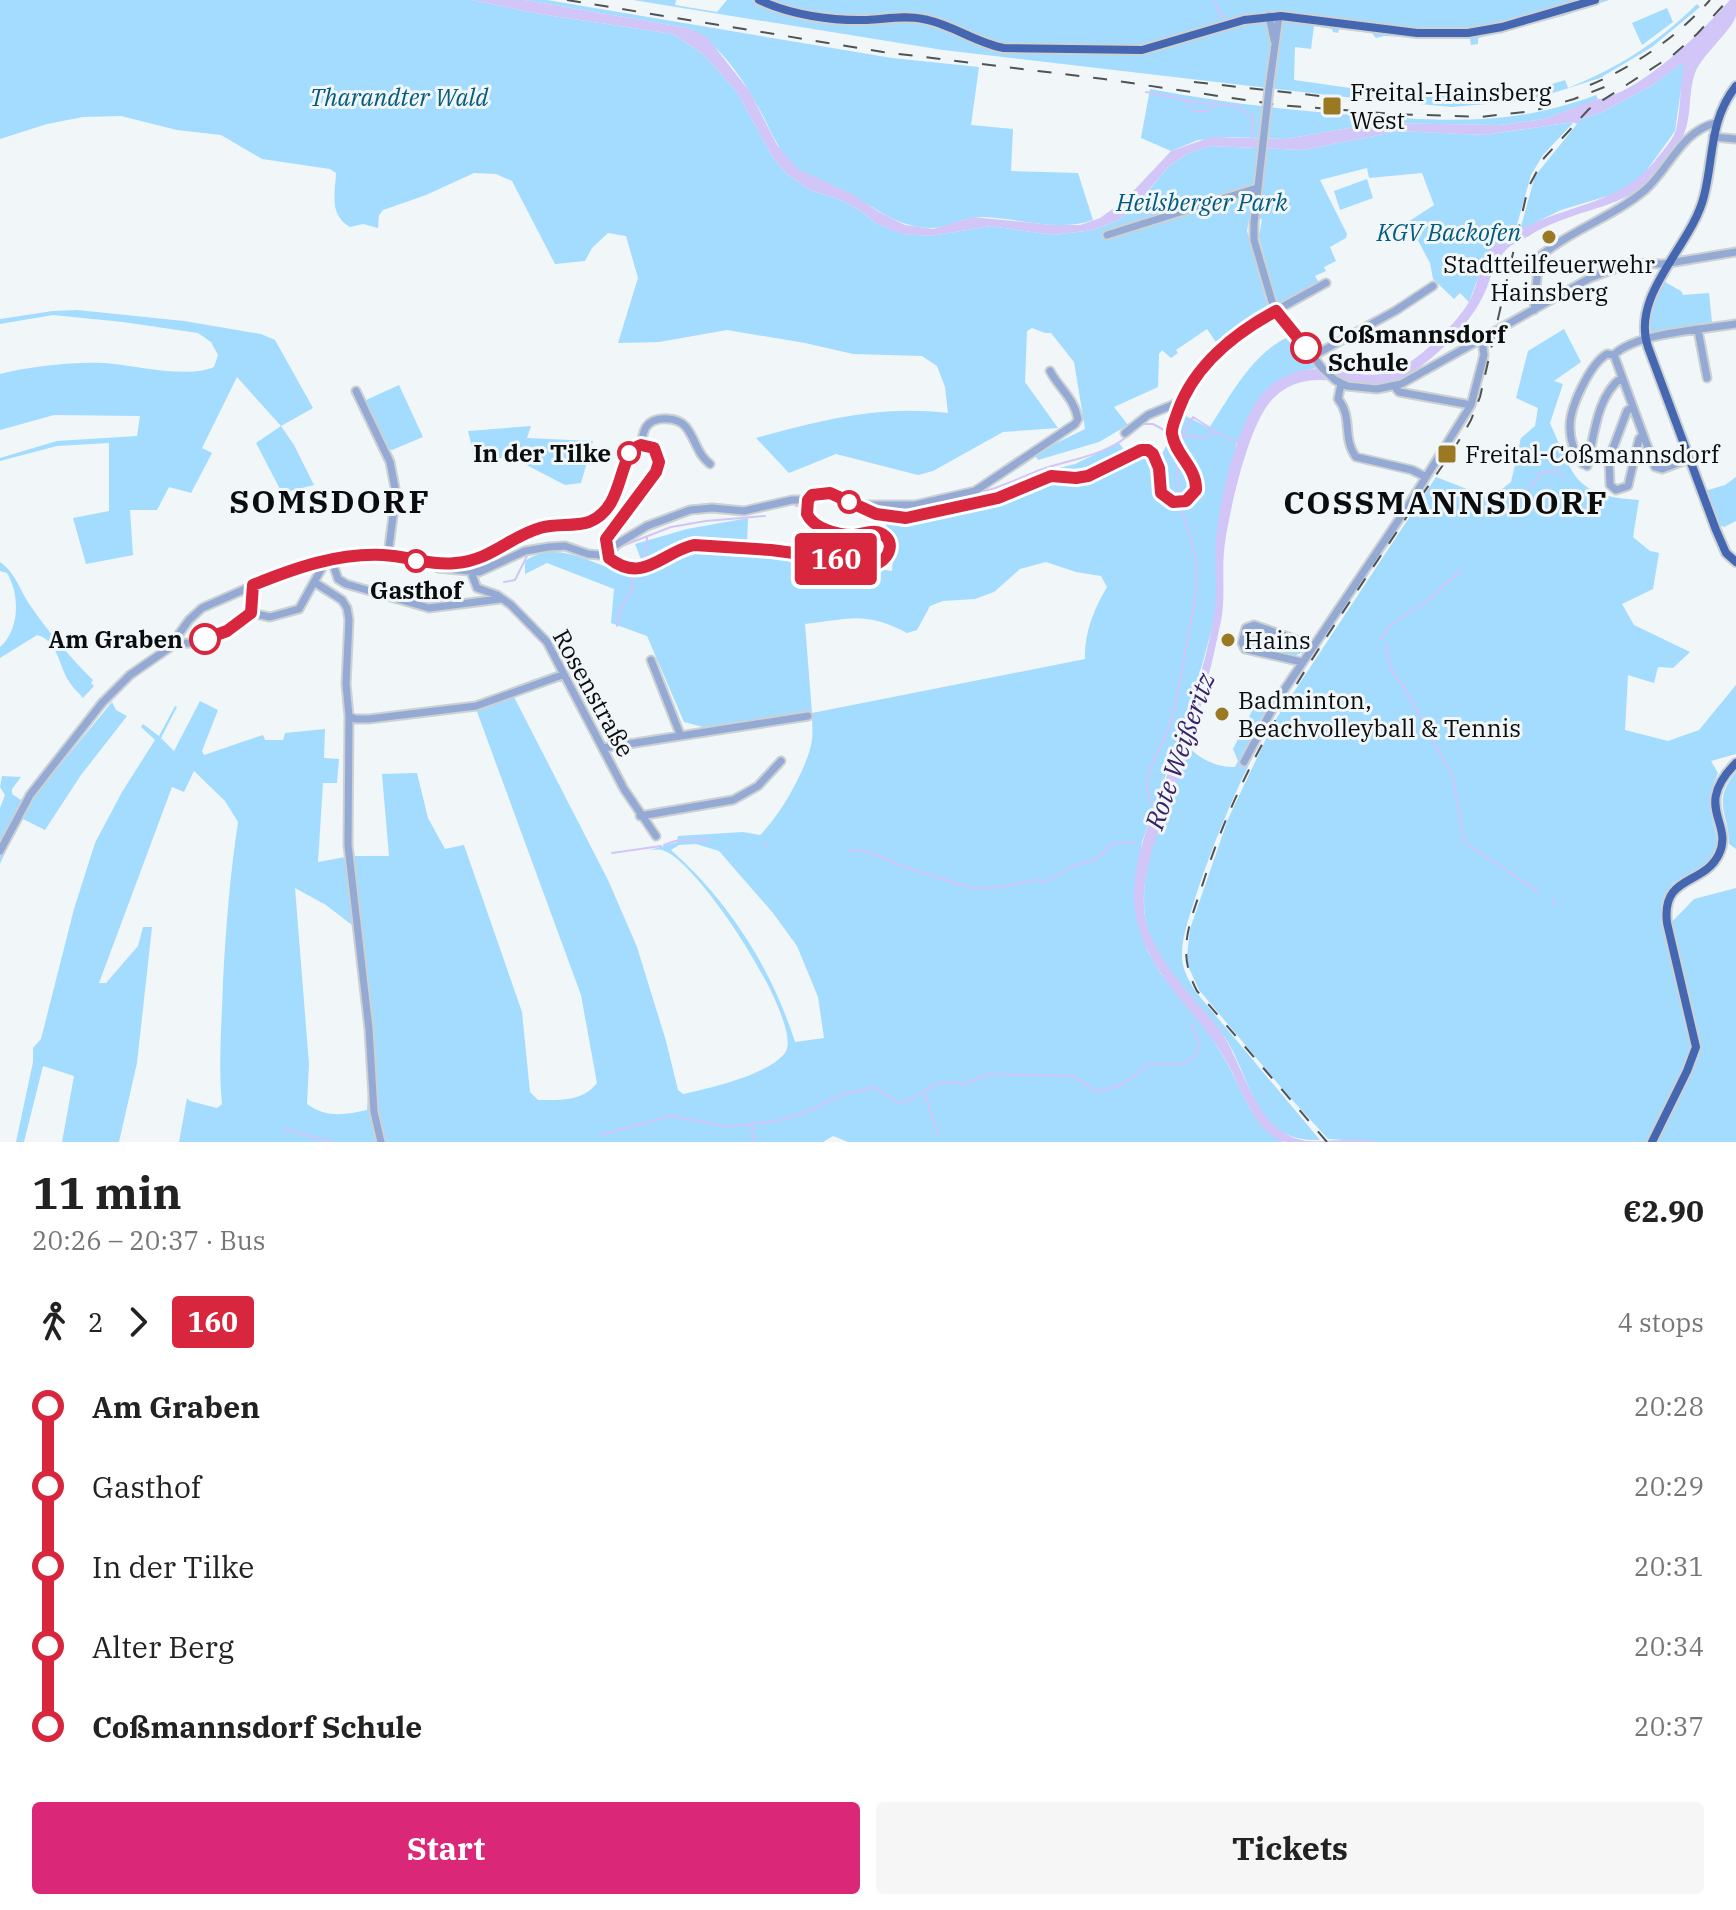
<!DOCTYPE html>
<meta charset="utf-8">
<style>
:root{--surface:#fff;--page:#f6f6f6;--text:#222;--muted:#767676;--accent:#db2777}
body{margin:0;font-family:"IBM Plex Serif",serif;background:var(--page);color:var(--text);height:100vh;display:flex;flex-direction:column;font-size:30px;white-space:nowrap}
*{box-sizing:border-box;margin:0}
p{font-size:26px;color:var(--muted)}
.icon{flex:none;width:44px;height:44px;fill:none;stroke:currentColor;stroke-width:2;stroke-linecap:round;stroke-linejoin:round}
.map{position:relative;height:1142px;overflow:hidden}
.panel{display:flex;flex-direction:column;background:var(--surface);flex:1}
.panel>*{flex:none}
.badge{padding:0 16px;border-radius:6px;font-size:28px;line-height:52px}
.map>.badge{position:absolute;translate:-50% -50%;box-shadow:0 0 0 4px #fff}
.legs{display:flex;align-items:center;gap:12px;height:88px;padding:0 32px;font-size:26px}
.legs p{margin-inline-start:auto}
.overview{display:flex;align-items:center;justify-content:space-between;height:136px;padding:0 32px}
h1{font-size:44px;font-weight:700;line-height:60px}
.button{display:flex;gap:16px;margin-top:auto;padding:16px 32px}
.button a{flex:1;height:92px;border-radius:8px;background:var(--accent);color:#fff;font-size:32px;font-weight:700;line-height:92px;text-align:center}
.button a+a{background:var(--page);color:var(--text)}
ul{padding:0 32px;list-style:none}
li{display:flex;align-items:center;gap:28px;height:80px;font-size:30px}
li i{display:grid;place-items:center;width:12px;height:100%;margin:0 10px;background:currentColor}
li i::after{content:'';width:20px;height:20px;margin:-10px;border:6px solid;border-radius:50%;background:var(--surface)}
li p{margin-inline-start:auto}
li:first-child i{background:linear-gradient(#0000 50%,currentColor 0)}
li:last-child i{background:linear-gradient(currentColor 50%,#0000 0)}
.map>svg:first-child{display:block}
.green{fill:#a3dcfe;fill-rule:evenodd}
.water{fill:#d1c6f7}
.lines{fill:none;stroke-linecap:round;stroke-linejoin:round}
.stream{stroke:#d1c6f7;stroke-width:2}
.minor-casing{stroke:#ccd1d3;stroke-width:11}
.major-casing{stroke:#ccd1d3;stroke-width:12}
.minor{stroke:#94a9d3;stroke-width:7}
.major{stroke:#4566b0;stroke-width:8}
.rail{stroke:#505354;stroke-width:2;stroke-dasharray:14 14;stroke-linecap:butt}
.minor-bridge-casing{stroke:#ccd1d3;stroke-width:11;stroke-linecap:butt}
.minor-bridge{stroke:#94a9d3;stroke-width:7}
.line-1-casing{stroke:#fff;stroke-width:18}
.line-1{stroke:#d7263d;stroke-width:12}
.poi-dot{fill:#9b7923;stroke:#f1f6f9;stroke-width:3}
.stop-1-dot{fill:#fff;stroke:#d7263d;stroke-width:4}
.labels{text-anchor:middle;dominant-baseline:central;stroke-width:6;stroke-linejoin:round;paint-order:stroke}
.poi-label{font-size:24px;fill:#0a0c0d;stroke:#f1f6f9;text-anchor:start}
.park-label{font-size:24px;font-style:italic;fill:#045b7f;stroke:#f1f6f9}
.stop-label{font-size:24px;font-weight:bold;fill:#0a0c0d;stroke:#f1f6f9;text-anchor:end}
.street-label{font-size:24px;fill:#0a0c0d;stroke:#f1f6f9}
.water-label{font-size:26px;font-style:italic;fill:#3a2267;stroke:#f1f6f9}
.district-label{font-size:32px;font-weight:bold;letter-spacing:2px;fill:#0a0c0d;stroke:#f1f6f9}
</style>
<div class="map">
<svg width="1736" height="1142" viewBox="0 0 1736 1142">
<rect width="100%" height="100%" fill="#f1f6f9"/>
<path class="green" d="M0,0H472L540,14L673,34L703,54L737,92L773,158L787,174L810,190L838,199L858,209L877,224L903,234L931,236L991,226L1053,235L1093,230L1119,220L1138,204L1168,167L1187,154L1211,146L1303,150L1399,131L1484,135L1574,122L1543,155L1531,175L1515,232C1488,245 1479,276 1469,302L1460,293L1454,299L1433,279L1430,263L1408,222L1434,205L1422,173L1369,178L1367,168L1320,180L1347,234L1346,238L1330,247L1336,261L1324,267L1326,271L1315,276L1319,283L1282,303L1277,302L1259,237L1262,219H1249L1247,231L1267,304L1264,315L1220,348L1207,329L1176,350L1178,353L1171,358L1162,350L1159,354L1158,387L1114,407L1128,425L1099,442L1038,460L1034,454L1085,429L1074,362L1051,333H1045L1032,328L1027,331L1025,382L1058,428L1003,432L933,471L918,475L836,454L789,473L756,438C822,420 879,405 948,413L945,387L937,366L922,356L853,354L805,343L727,330L659,342L618,343L638,278L626,236L608,233L592,248L585,261L555,264L512,181L496,174L474,173L426,195L383,210L379,215L378,228L363,224L350,227C329,215 335,194 336,173L330,169L262,159L221,135L177,130L121,116L83,117L47,124L0,139Z
M525,0H547L892,58L979,67L971,125L1013,129L1011,171L1078,173L1093,220C1056,233 1017,217 979,217C963,217 948,228 931,228C901,228 879,211 854,196C837,185 815,181 799,170C781,157 772,133 762,114C745,82 721,44 688,28Z
M633,0H676L675,5L717,12L727,0H1609L1563,16L1478,38V44L1471,45L1470,39L1384,36L1376,38L1372,33L1339,29L1338,33L1333,32L1332,29L1314,26L1311,49L1295,47L1294,80L1385,93L1459,97L1461,93H1472L1482,101L1526,92L1565,80L1568,88C1620,67 1657,43 1697,4L1700,7L1652,47L1600,78L1531,100L1452,107L1345,97L943,50Z
M1667,8L1673,22L1642,45L1632,23Z
M1685,61L1675,131L1644,174L1629,186L1614,194L1561,210L1520,230L1535,176L1581,119L1602,112L1651,86Z
M1150,89C1218,102 1286,110 1355,115C1443,121 1511,127 1596,95L1598,99L1544,119L1499,125L1378,123L1285,139L1229,137L1198,140L1171,151L1141,138Z
M1367,179L1373,198L1340,210L1334,191Z
M1665,282L1681,291L1683,295L1709,293L1712,322L1657,334L1650,331C1645,313 1656,297 1665,282Z
M77,310L184,321L261,334L275,340L313,408L281,426L294,445L314,485L282,493L256,443L281,426L237,377L202,448L212,453L191,493L169,487L157,510H130L133,555L86,564L73,518L109,511V443L57,446L0,461V458L57,441L137,436L140,416L54,415L0,430V374C35,366 68,362 104,363C135,365 186,379 214,367L218,355L211,342L198,333L123,322L53,315L0,324V319L53,311Z
M1564,329L1581,362L1554,381L1563,384L1550,423C1574,477 1574,496 1639,500L1633,537L1650,551L1659,553L1653,589L1622,604L1634,625L1690,652L1673,668L1658,667L1654,683L1628,675L1625,730L1668,741L1699,730L1736,685V754L1711,761L1718,773C1704,806 1712,811 1718,844L1708,863L1672,884L1663,916L1679,995L1693,1034V1052L1649,1142H1376L1328,1139L1284,1091L1199,990L1189,968L1187,956L1190,929L1228,819L1274,722L1436,477L1490,498L1511,482L1521,438L1535,426L1538,408L1516,398L1528,351Z
M1290,336V340L1296,343L1317,368L1301,371L1266,390L1254,406L1236,445L1214,621L1193,698L1142,842L1135,887L1138,925L1148,952L1161,974L1210,1035L1226,1061L1250,1109L1264,1127L1283,1142H848L833,1136L823,1142H179L187,1098L190,1101L217,1108L222,1104C218,1063 222,1022 223,981C226,927 230,875 238,822L225,801L194,771L184,792L172,787L99,983H106L138,946L143,927H152L137,1063L119,1142H62L74,1076L43,1066L24,1142H16L33,1062V1048L41,1039L74,909L95,843L122,792L155,740L141,727L143,724L159,736L175,706L177,707L161,738L174,751L200,701L218,710L202,751L204,755L263,735L265,740H283L285,733L325,729L324,758L339,759L337,783H323L318,862L351,856H389L382,774L417,773L428,818L445,849L464,845L522,1012L530,1092L538,1100C560,1100 582,1102 597,1083L581,995L476,709L514,697L608,880L637,947L666,1041L678,1090L683,1094C710,1088 768,1075 785,1053C806,1025 697,858 662,850C658,849 654,850 650,850L677,842L678,836L743,832L760,835C780,816 808,767 812,740C813,731 812,722 812,714L703,727L684,722L647,636L611,623L614,589L547,563L525,574V561C556,540 585,561 616,570C626,573 637,574 647,575L635,544L687,529L748,518L747,543L806,549V556L892,571L894,541L886,525V511H906L998,491L1047,471L1075,464L1119,443L1130,458H1160L1182,414L1209,428C1232,394 1251,354 1290,336ZM1046,562L1076,572L1101,576L1107,587C1094,609 1084,633 1085,659L812,713L805,624C851,619 864,611 907,633L917,630L930,606L943,601L975,599L994,592L1020,569ZM696,844L719,851L773,913L797,946L818,997L824,1038L795,1042C772,969 728,900 671,850L679,845ZM295,888L326,905L352,925C361,985 372,1049 367,1110C345,1115 326,1118 307,1104L309,1064Z
M399,385L423,437L392,450L388,449L364,401Z
M531,426L527,438L593,441L581,483L565,485L509,456L476,464L468,431Z
M1736,477V521L1724,527L1717,524L1705,491L1725,485Z
M0,562C17,574 20,592 32,608C50,634 71,658 93,680L91,683L94,686L83,698C79,693 73,688 70,683C58,666 59,641 37,635L0,658V647C20,629 20,595 7,573L0,571Z
M1252,629L1307,647V648C1295,664 1265,651 1248,647L1245,643L1248,631Z
M1292,669L1300,674C1256,742 1223,815 1197,892C1191,913 1181,936 1182,958C1183,971 1189,981 1196,992L1320,1140C1300,1141 1279,1135 1266,1118C1249,1096 1242,1066 1228,1042C1202,1001 1152,969 1145,917C1138,859 1171,800 1189,747C1199,759 1219,768 1235,767L1238,761L1233,749L1256,703L1268,705Z
M112,702L116,710L127,716L81,775L45,830L21,818L0,864V808L5,795L0,787L2,776L21,777L12,789V794L21,800L29,788L37,793Z
M1736,772V849L1729,844C1729,813 1711,802 1736,772Z
M1736,888V1142H1654L1699,1044L1683,991L1670,924L1694,899Z"/>
<path class="water" d="M472,0H525L688,28L707,37L750,92L777,145L798,169L852,194L879,212L905,225L933,229L973,217L1052,225H1080L1100,218L1124,201L1171,151L1211,137L1285,139L1378,123L1499,125L1544,119L1594,100C1638,95 1699,35 1730,0H1736C1736,5 1736,11 1736,16C1731,32 1703,53 1695,73C1688,92 1692,115 1684,134C1648,214 1593,199 1532,234C1523,240 1512,243 1505,251C1492,264 1490,285 1481,300C1467,327 1431,363 1404,377C1359,399 1310,357 1270,402C1248,428 1230,508 1225,543C1221,569 1226,595 1221,621C1212,665 1201,708 1188,751C1172,800 1129,881 1149,932C1165,971 1193,996 1218,1027C1245,1063 1253,1133 1306,1141C1329,1142 1352,1137 1376,1142C1352,1142 1308,1142 1285,1142C1255,1136 1239,1082 1225,1059C1215,1041 1202,1026 1189,1010C1162,978 1134,940 1134,897C1134,851 1155,809 1170,767C1187,720 1204,670 1213,622C1219,594 1214,566 1216,539C1219,501 1238,417 1266,390C1313,346 1353,388 1396,370C1418,361 1461,320 1471,298C1479,280 1482,257 1496,243C1505,235 1518,230 1529,225C1575,204 1621,202 1655,161C1662,151 1672,142 1676,130C1681,108 1680,84 1684,62L1651,86L1602,112L1581,119L1577,124L1573,122L1484,135L1399,131L1303,150L1211,146L1187,154L1168,167L1137,204L1119,220L1093,230L1053,235L991,226L931,236L902,234L877,224L858,209L838,199L810,190L787,174L773,158L737,92L703,54L673,34L540,14Z"/>
<g class="lines">
<path class="stream" d="M1215,0L1218,11L1224,18
M1146,92L1203,103L1236,106L1253,118L1252,140
M1184,100L1195,111H1207L1214,106
M1142,424H1153L1164,430
M1175,434L1204,438L1218,433L1230,440L1237,441
M1178,443L1193,417L1218,433
M1176,453L1179,499
M978,493C1001,488 1021,477 1043,469C1072,459 1108,455 1131,433
M796,506L803,505
M886,510L913,508
M1512,512L1541,473L1556,470L1563,476
M602,543L603,537
M494,549L507,541
M613,554L622,546L671,527L706,521L765,516
M587,557L608,556
M641,563L645,555L647,538
M504,582L515,580L528,554L534,553
M617,626L621,608L632,589L634,573
M1381,639L1389,626L1431,598L1462,569
M1386,643L1390,668L1403,686L1453,777L1464,842L1540,893
M1155,807C1134,782 1161,752 1169,727C1178,698 1182,668 1188,637C1193,613 1198,590 1196,564C1194,545 1186,524 1180,505
M664,845L675,841L710,839
M765,845L768,846
M849,850L871,852L896,864L974,889L1001,887L1033,880L1047,881L1073,866L1096,859L1112,844L1136,842
M612,853L661,846
M1553,900L1554,905
M924,1091L938,1135
M752,1124L753,1142
M284,1129L331,1142
M600,1135L671,1116L730,1127L781,1120L812,1110L840,1095L875,1087L897,1102L905,1103L936,1084L948,1082L965,1084L988,1074L1074,1076L1096,1092L1121,1085L1149,1064C1168,1062 1187,1071 1198,1051V1040L1191,1024"/>
<g class="minor-casing">
<path id="minor" d="M1269,16L1274,40
M1269,88L1279,16
M1267,107L1254,223V240L1273,305L1322,368L1335,380L1347,386L1377,389L1401,384L1590,278L1630,263L1663,264L1736,252
M1713,137L1736,139
M1107,235L1257,188
M1534,310L1539,257C1571,230 1613,217 1645,190C1670,168 1681,131 1716,123
M1698,330L1707,378
M1313,356L1395,311L1433,286
M1341,384L1338,399C1353,416 1342,439 1356,457L1412,470L1426,477
M1394,386L1399,392L1471,405
M356,391L390,462L396,493L388,555
M1632,407L1627,411L1609,459L1610,485L1616,490L1628,486L1639,439L1643,435
M1125,433L1148,415L1182,401
M641,445C642,439 643,432 646,427C654,415 678,417 686,427C696,440 697,454 710,464
M1689,459L1662,469L1655,467L1614,355C1635,333 1705,329 1736,324
M1587,465L1583,464C1575,455 1570,441 1570,428C1569,408 1590,364 1607,354L1614,355
M1587,466C1594,438 1596,397 1621,378
M859,505H915L975,491L1075,424L1078,419C1074,398 1059,388 1050,371
M331,558L338,579L346,584L429,608L500,599
M320,562L322,568L314,582L342,600L347,608L349,620L346,684L349,716L348,845L369,1029L374,1112L381,1142
M438,568L479,572L525,551L549,547L565,546L588,554L599,555L647,526L690,510L712,508L744,511L792,500H808
M471,572L477,588L497,595L511,605L547,642L624,789L656,836
M471,572L490,560L491,555
M251,613L270,617L299,609L314,582
M174,642C204,649 228,628 251,613L253,585
M651,660L680,734
M1302,662L1245,649L1242,643L1246,628L1254,625L1314,646
M349,716L355,719H369L476,706L562,675
M603,748L808,716
M1244,762L1276,702L1406,509L1471,405L1484,355L1482,340
M640,816L733,800L758,786L781,761
M0,851L30,795L102,703L130,675L169,648L189,620L202,608L282,573L331,558L358,554L388,555L430,564L457,563L491,555L524,534L544,526L587,523L611,503L629,452L641,445L654,448C672,481 607,517 605,546L613,562C653,578 659,553 694,545L771,550L877,564L890,554C892,524 870,535 853,535C838,535 814,528 807,514L808,500L812,495L830,493L876,514L906,518L998,498L1051,476L1076,478L1088,476L1141,450L1153,454L1159,468L1161,493L1173,502L1186,501L1196,490C1197,467 1174,455 1172,434C1171,426 1176,417 1178,410C1202,346 1270,314 1326,283"/>
</g>
<g class="major-casing">
<path id="major" d="M759,0C791,15 832,21 867,20C886,19 905,15 923,19C952,24 975,43 1004,48L1142,50L1244,20L1281,16L1417,33H1468L1502,27L1595,0
M1736,86C1709,120 1714,157 1704,196C1692,246 1630,294 1648,347L1716,530L1726,553L1736,562
M1652,1142L1687,1071L1696,1047L1667,923C1661,874 1704,886 1719,854C1734,822 1692,807 1736,763"/>
</g>
<use href="#minor" class="minor"/>
<use href="#major" class="major"/>
<path class="rail" d="M567,0L883,52L1104,79L1279,105L1395,114L1480,117L1533,111L1574,99L1607,86
M1194,82L1338,98
M1590,85C1635,66 1677,37 1710,0
M1327,1142L1197,991C1175,950 1191,921 1204,880C1246,746 1327,637 1404,521C1426,488 1452,455 1471,420L1480,397L1528,188L1544,158L1589,109L1673,55L1697,34L1728,0"/>
<g class="minor-bridge-casing">
<path id="minor-bridge" d="M1267,107L1269,88"/>
</g>
<use href="#minor-bridge" class="minor-bridge"/>
</g>
<g class="lines">
<g class="line-1-casing">
<path id="line-1" d="M205,639L227,631L251,613L253,585C295,568 337,553 383,555C408,556 430,566 456,563C491,560 509,537 540,528C556,523 574,527 589,522C627,507 616,452 641,445L654,448L659,462L656,472L606,539L609,558C643,585 662,552 694,545L771,550L877,564C891,557 897,538 877,532C868,530 860,536 852,535C837,535 813,528 807,514L808,500L812,495L830,493L876,514L906,518L998,498L1051,476L1076,478L1088,476L1141,450H1148L1153,454L1159,468L1161,493L1173,502L1186,501L1196,490C1197,467 1175,455 1172,434C1171,427 1176,418 1178,411C1194,366 1235,333 1276,311L1306,348"/>
</g>
<use href="#line-1" class="line-1"/>
</g>
<g class="poi-dot">
<rect x="1322" y="96" width="20" height="20" rx="4"/>
<circle cx="1549" cy="237" r="8"/>
<rect x="1437" y="444" width="20" height="20" rx="4"/>
<circle cx="1228" cy="640" r="8"/>
<circle cx="1222" cy="714" r="8"/>
</g>
<g class="stop-1-dot">
<circle cx="1306" cy="348" r="14"/>
<circle cx="629" cy="453" r="10"/>
<circle cx="849" cy="502" r="10"/>
<circle cx="416" cy="561" r="10"/>
<circle cx="205" cy="639" r="14"/>
</g>
<g class="labels">
<g class="poi-label">
<text x="1350" y="92">Freital-Hainsberg<tspan x="1350" dy="28">West</tspan></text>
<text x="1549" y="264" text-anchor="middle">Stadtteilfeuerwehr<tspan x="1549" dy="28">Hainsberg</tspan></text>
<text x="1465" y="454">Freital-Coßmannsdorf</text>
<text x="1244" y="640">Hains</text>
<text x="1238" y="700">Badminton,<tspan x="1238" dy="28">Beachvolleyball &amp; Tennis</tspan></text>
</g>
<g class="park-label">
<text x="399" y="97">Tharandter Wald</text>
<text x="1202" y="202">Heilsberger Park</text>
<text x="1449" y="232">KGV Backofen</text>
</g>
<g class="stop-label">
<text x="1328" y="334" text-anchor="start">Coßmannsdorf<tspan x="1328" dy="28">Schule</tspan></text>
<text x="611" y="453">In der Tilke</text>
<text x="416" y="590" text-anchor="middle">Gasthof</text>
<text x="183" y="639">Am Graben</text>
</g>
<g class="street-label">
<text transform="translate(594 693) rotate(61)">Rosenstraße</text>
</g>
<g class="water-label">
<text transform="translate(1179 751) rotate(-71)">Rote Weißeritz</text>
</g>
<g class="district-label">
<text x="330" y="501">SOMSDORF</text>
<text x="1446" y="502">COSSMANNSDORF</text>
</g>
</g>
</svg>
<b class="badge" style="left:836px;top:559px;background:#d7263d;color:#fff">160</b>
</div>
<section class="panel">
<div class="overview"><div><h1>11 min</h1><p>20:26 – 20:37 · Bus</p></div><b>€2.90</b></div>
<div class="legs"><svg class="icon" aria-label="walk" viewBox="0 0 24 24"><circle cx="13" cy="4" r="2"/><path d="M13 8l-2 6 4 7M11 14l-3 7M7 12l3-4h3l4 4"/></svg>2<svg class="icon" aria-label="forward" viewBox="0 0 24 24"><path d="M9 5l7 7-7 7"/></svg><b class="badge" style="background:#d7263d;color:#fff">160</b><p>4 stops</p></div>
<ul>
<li><i style="color:#d7263d"></i><b>Am Graben</b><p>20:28</p></li>
<li><i style="color:#d7263d"></i><span>Gasthof</span><p>20:29</p></li>
<li><i style="color:#d7263d"></i><span>In der Tilke</span><p>20:31</p></li>
<li><i style="color:#d7263d"></i><span>Alter Berg</span><p>20:34</p></li>
<li><i style="color:#d7263d"></i><b>Coßmannsdorf Schule</b><p>20:37</p></li>
</ul>
<div class="button"><a>Start</a><a>Tickets</a></div>
</section>
